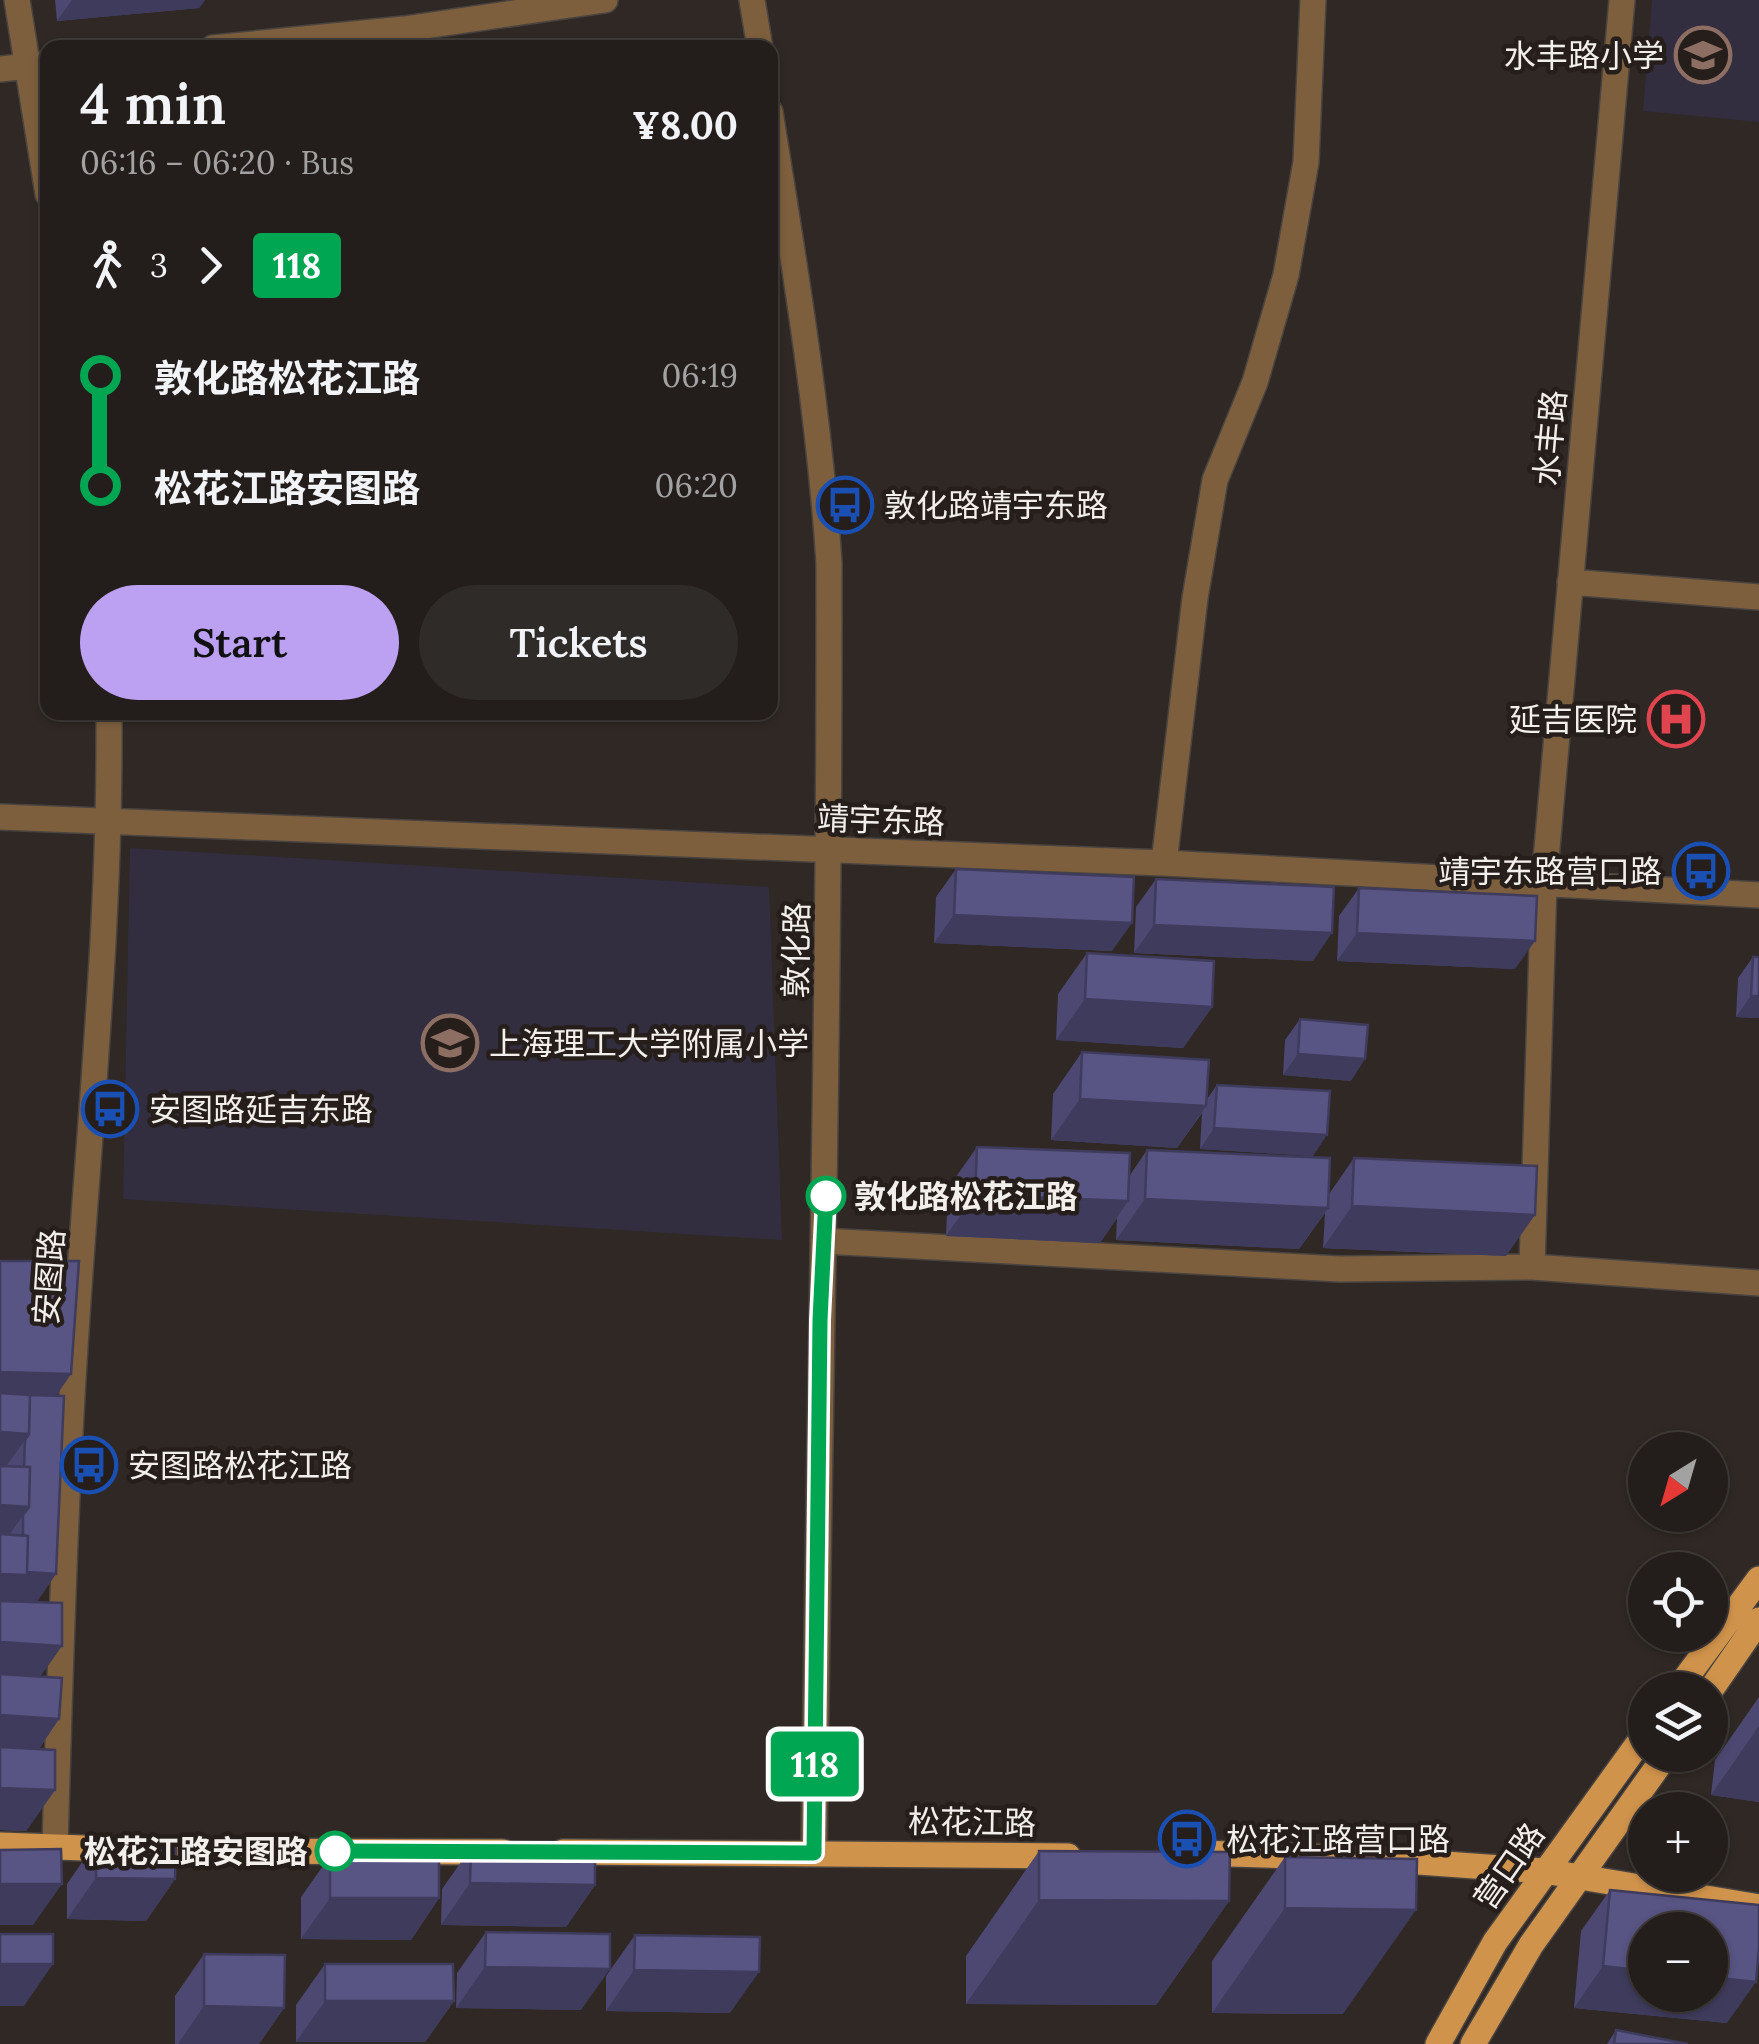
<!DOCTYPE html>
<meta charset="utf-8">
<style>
:root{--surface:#231e1b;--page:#2f2b28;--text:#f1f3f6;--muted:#a3a2a3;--line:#403c3a;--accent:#bca0f2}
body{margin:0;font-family:Lora,"Noto Sans SC",serif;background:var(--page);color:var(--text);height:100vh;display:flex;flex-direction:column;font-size:38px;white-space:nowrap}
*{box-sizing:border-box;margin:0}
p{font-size:32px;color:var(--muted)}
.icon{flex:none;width:55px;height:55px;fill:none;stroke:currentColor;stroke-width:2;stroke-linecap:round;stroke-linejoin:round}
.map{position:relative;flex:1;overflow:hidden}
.sheet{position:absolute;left:40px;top:40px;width:738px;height:680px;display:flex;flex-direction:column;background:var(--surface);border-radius:20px;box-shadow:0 2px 8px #0004,0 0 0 2px var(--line)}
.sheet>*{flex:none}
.badge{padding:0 20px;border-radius:8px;font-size:35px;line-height:65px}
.needle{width:65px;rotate:217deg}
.controls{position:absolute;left:1628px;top:1432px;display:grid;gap:20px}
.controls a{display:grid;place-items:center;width:100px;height:100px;border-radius:50%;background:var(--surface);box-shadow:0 2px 8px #0004,0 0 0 2px var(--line);font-size:50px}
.map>.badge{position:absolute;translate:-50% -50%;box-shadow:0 0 0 5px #fff}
.legs{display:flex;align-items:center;gap:15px;height:110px;padding:0 40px;font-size:32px}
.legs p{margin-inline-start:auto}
.head{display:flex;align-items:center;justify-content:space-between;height:170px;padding:0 40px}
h1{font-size:55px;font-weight:600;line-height:75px}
.button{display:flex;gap:20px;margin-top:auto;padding:20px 40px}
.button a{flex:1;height:115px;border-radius:60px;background:var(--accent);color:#111;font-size:40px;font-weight:600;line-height:115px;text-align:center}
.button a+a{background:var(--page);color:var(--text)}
ul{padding:0 40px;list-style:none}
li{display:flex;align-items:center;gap:35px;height:110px;font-size:38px}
li i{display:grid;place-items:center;width:15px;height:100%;margin:0 12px;background:currentColor}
li i::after{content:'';width:25px;height:25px;margin:-12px;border:8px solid;border-radius:50%;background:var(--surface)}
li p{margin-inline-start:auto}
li:first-child i{background:linear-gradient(#0000 50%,currentColor 0)}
li:last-child i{background:linear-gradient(currentColor 50%,#0000 0)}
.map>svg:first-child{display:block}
.education{fill:#322e3f}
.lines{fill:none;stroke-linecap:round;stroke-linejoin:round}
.minor-casing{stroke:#4a4440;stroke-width:28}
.major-casing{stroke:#4a4440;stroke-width:28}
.minor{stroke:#7d5f3e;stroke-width:25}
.major{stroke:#d0934b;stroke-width:25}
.wall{fill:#4c4871}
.shaded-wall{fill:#3e3b5c}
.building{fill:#585483;stroke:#3e3b5c;stroke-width:2.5}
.line-1-casing{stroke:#fff;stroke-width:22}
.line-1{stroke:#00a651;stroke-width:15}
.stop-1-dot{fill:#fff;stroke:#00a651;stroke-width:5}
.labels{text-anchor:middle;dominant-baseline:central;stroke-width:9;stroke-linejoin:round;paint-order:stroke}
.poi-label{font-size:32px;fill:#f2eeeb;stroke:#251e1a;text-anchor:start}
.street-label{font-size:32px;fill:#f2eeeb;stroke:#251e1a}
.stop-label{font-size:32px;font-weight:bold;fill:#f2eeeb;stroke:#251e1a;text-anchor:start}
</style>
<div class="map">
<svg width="1759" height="2044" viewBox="0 0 1759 2044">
<rect width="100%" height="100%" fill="#2f2824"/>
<path class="education" d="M1652,0H1759V122L1643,111Z
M130,848L769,887L782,1240L123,1199Z"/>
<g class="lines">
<g class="minor-casing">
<path id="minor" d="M17,0L48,194
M752,0L760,48
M213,48L404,29L605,0
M0,69L48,64
M770,112C794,262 819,411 829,563C830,993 819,1423 814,1853
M1570,582L1759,597
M0,817L1164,863L1759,895
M1164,863L1195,598L1215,480L1255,382L1286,275L1306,162L1313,0
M823,1241L1340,1269L1532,1267L1759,1283
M1532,1267L1544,882L1622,0
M55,1847C59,1703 63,1559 71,1415C83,1181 111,948 109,712"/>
</g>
<g class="major-casing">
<path id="major" d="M1677,1690L1759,1579
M1710,1691L1759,1620
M0,1845L168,1851L503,1852
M563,1852L1068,1856
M1198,1853L1362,1858L1544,1871L1759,1907
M1438,2044L1495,1942L1645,1734
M1473,2044L1531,1945L1666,1755"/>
</g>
<use href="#minor" class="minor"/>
<use href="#major" class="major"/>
</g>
<path class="wall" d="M55,0H205L199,8L57,21Z
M956,869L1112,951L934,943L936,897Z
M1156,879L1313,961L1134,953L1136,907Z
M1359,888L1515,969L1337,961L1339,916Z
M1087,953L1212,1007L1183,1048L1056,1040L1058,994Z
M1753,957H1759V1018L1736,1017L1738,978Z
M1300,1019L1351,1081L1283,1075L1285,1040Z
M1082,1052L1207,1099L1217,1085L1313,1156L1200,1149L1202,1113L1177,1148L1051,1140L1053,1094Z
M977,1147L1130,1175L1147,1150L1329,1194L1354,1158L1506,1256L1323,1248L1325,1213L1299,1249L1116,1240L1117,1218L1100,1243L946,1236L948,1188Z
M0,1261L56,1396L37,1602L10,1600L8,1602L59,1719L39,1749L55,1790L26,1831L0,1830Z
M1759,1697V1802L1711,1795L1715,1760Z
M96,1842L175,1879L146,1921L67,1919V1884Z
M471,1848L595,1885L566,1927L441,1925L442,1889Z
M1039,1851L1229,1901L1156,2005L966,2004V1956Z
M330,1856L439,1898L411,1940L301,1939V1897Z
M1285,1857L1343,2014L1212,2013V1961Z
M1610,1890L1727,2023L1574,2008L1581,1931Z
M486,1932L581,2010L456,2008L457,1973Z
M635,1935L730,2013L606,2011V1976Z
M204,1954L284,2008L259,2044H175V1996Z
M325,1964L454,2001L425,2042H296V2005Z
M1616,2030L1688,2044H1607Z"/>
<path class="shaded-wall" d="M72,0H205L199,8L57,21Z
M954,915L1132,923L1112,951L934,943Z
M1154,925L1332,933L1313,961L1134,953Z
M1357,933L1535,941L1515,969L1337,961Z
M1751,996H1759V1018L1736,1017Z
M1085,999L1212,1007L1183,1048L1056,1040Z
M1298,1054L1365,1059L1351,1081L1283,1075Z
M1080,1099L1206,1106L1177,1148L1051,1140Z
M1214,1128L1327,1135L1313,1156L1200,1149Z
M975,1195L1128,1201L1100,1243L946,1236Z
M1145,1199L1328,1208L1299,1249L1116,1240Z
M1352,1206L1535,1215L1506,1256L1323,1248Z
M0,1372L71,1374L52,1402L0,1401Z
M0,1432L29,1434L0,1475Z
M0,1505L29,1507L0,1548Z
M22,1571L56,1574L37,1602L10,1600L0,1614V1574Z
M0,1642L62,1646L33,1687L0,1685Z
M0,1715L59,1719L30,1761L0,1759Z
M1759,1726V1802L1711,1795Z
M0,1788L55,1790L26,1831L0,1830Z
M96,1878L175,1879L146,1921L67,1919Z
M470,1883L595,1885L566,1927L441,1925Z
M0,1884H62L33,1925H0Z
M330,1898H439L411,1940L301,1939Z
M1039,1900L1229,1901L1156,2005L966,2004Z
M1285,1908L1416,1910L1343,2014L1212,2013Z
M0,1964H53L24,2006H0Z
M1603,1966L1645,1971V1995H1710V1977L1756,1982L1727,2023L1574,2008Z
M485,1967L610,1969L581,2010L456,2008Z
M634,1970L759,1972L730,2013L606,2011Z
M325,2001H454L425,2042H296Z
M204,2006L284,2008L259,2044H178Z"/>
<path class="building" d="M956,869L1134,877L1132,923L954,915Z
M1156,879L1334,887L1332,933L1154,925Z
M1359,888L1537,896L1535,941L1357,933Z
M1087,953L1214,961L1212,1007L1085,999Z
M1753,957H1759V996H1751Z
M1300,1019L1368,1025L1365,1059L1298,1054Z
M1082,1052L1209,1060L1206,1106L1080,1099Z
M1217,1085L1330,1091L1327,1135L1214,1128Z
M977,1147L1130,1153L1128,1201L975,1195Z
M1147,1150L1330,1158L1328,1208L1145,1199Z
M1354,1158L1537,1166L1535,1215L1352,1206Z
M0,1261H79L71,1374L0,1372Z
M0,1393L30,1395L29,1434L0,1432Z
M30,1395L64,1396L56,1574L27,1572L28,1536L23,1535V1515L29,1507L30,1467H24L25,1440L29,1434Z
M0,1466L30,1467L29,1507L0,1505Z
M0,1534L28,1536L27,1575L0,1574Z
M0,1601L62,1603V1646L0,1642Z
M0,1674L62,1678L59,1719L0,1715Z
M0,1747L55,1750V1790L0,1788Z
M96,1842L176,1844L175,1879L96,1878Z
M471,1848L595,1850V1885L470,1883Z
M61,1849L62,1884H0V1850Z
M1039,1851L1230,1852L1229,1901L1039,1900Z
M330,1856L439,1857V1898H330Z
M1285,1857L1417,1859L1416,1910L1285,1908Z
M1610,1890L1759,1905V1947L1756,1982L1710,1977V1930H1645V1971L1603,1966Z
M486,1932L610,1934V1969L485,1967Z
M0,1934H53V1964H0Z
M635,1935L760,1937L759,1972L634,1970Z
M204,1954L285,1955L284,2008L204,2006Z
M325,1964H453L454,2001H325Z
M1616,2030L1688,2044H1614Z"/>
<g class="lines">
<g class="line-1-casing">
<path id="line-1" d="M335,1851L814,1853L820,1320L826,1196"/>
</g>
<use href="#line-1" class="line-1"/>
</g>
<defs>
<g id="school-ring" transform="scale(2.875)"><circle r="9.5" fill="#251e1a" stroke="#8d6e63" stroke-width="1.5"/><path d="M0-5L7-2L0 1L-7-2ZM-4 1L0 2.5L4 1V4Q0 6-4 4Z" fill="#8d6e63"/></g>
<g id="bus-ring" transform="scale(2.875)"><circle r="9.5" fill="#251e1a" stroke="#1a4fb4" stroke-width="1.5"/><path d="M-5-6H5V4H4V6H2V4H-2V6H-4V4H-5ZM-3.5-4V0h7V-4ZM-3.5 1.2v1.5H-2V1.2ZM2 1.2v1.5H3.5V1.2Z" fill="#1a4fb4"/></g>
<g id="hospital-ring" transform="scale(2.875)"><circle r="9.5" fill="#251e1a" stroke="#e0444e" stroke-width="1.5"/><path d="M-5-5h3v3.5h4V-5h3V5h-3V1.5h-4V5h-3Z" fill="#e0444e"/></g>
</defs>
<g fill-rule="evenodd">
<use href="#school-ring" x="1703" y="55"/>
<use href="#bus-ring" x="845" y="505"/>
<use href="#hospital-ring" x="1676" y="719"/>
<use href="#bus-ring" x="1701" y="871"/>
<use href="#school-ring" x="450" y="1043"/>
<use href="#bus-ring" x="110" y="1109"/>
<use href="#bus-ring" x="89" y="1465"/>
<use href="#bus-ring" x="1187" y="1839"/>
</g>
<g class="stop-1-dot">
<circle cx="826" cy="1196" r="18"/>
<circle cx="335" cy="1851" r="18"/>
</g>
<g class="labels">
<g class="poi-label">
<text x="1664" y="55" text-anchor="end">水丰路小学</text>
<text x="884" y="505">敦化路靖宇东路</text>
<text x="1637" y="719" text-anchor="end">延吉医院</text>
<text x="1662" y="871" text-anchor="end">靖宇东路营口路</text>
<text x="489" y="1043">上海理工大学附属小学</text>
<text x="149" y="1109">安图路延吉东路</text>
<text x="128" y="1465">安图路松花江路</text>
<text x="1226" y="1839">松花江路营口路</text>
</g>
<g class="street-label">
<text transform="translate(1550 438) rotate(-85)">水丰路</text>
<text transform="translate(881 820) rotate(2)">靖宇东路</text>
<text transform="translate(796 950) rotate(-89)">敦化路</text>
<text transform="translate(49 1277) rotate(-86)">安图路</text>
<text transform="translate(972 1822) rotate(1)">松花江路</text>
<text transform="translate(1509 1866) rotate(-55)">营口路</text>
</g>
<g class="stop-label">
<text x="854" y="1196">敦化路松花江路</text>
<text x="308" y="1851" text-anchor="end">松花江路安图路</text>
</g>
</g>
</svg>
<div class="controls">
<a><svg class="needle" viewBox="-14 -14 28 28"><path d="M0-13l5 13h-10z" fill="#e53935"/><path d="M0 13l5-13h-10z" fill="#a3a2a3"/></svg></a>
<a><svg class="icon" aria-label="locate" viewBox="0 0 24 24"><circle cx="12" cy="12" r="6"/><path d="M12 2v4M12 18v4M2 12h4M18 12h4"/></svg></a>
<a><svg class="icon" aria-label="layers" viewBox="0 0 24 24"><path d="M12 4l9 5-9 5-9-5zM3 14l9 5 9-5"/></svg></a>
<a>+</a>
<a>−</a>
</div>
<b class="badge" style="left:815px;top:1764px;background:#00a651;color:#fff">118</b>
<section class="sheet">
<div class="head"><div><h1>4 min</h1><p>06:16 – 06:20 · Bus</p></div><b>¥8.00</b></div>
<div class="legs"><svg class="icon" aria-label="walk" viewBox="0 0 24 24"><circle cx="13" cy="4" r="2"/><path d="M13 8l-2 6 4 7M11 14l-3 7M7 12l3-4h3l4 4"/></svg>3<svg class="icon" aria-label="forward" viewBox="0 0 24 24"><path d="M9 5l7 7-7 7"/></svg><b class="badge" style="background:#00a651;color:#fff">118</b></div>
<ul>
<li><i style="color:#00a651"></i><b>敦化路松花江路</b><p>06:19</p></li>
<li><i style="color:#00a651"></i><b>松花江路安图路</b><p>06:20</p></li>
</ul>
<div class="button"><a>Start</a><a>Tickets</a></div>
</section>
</div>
